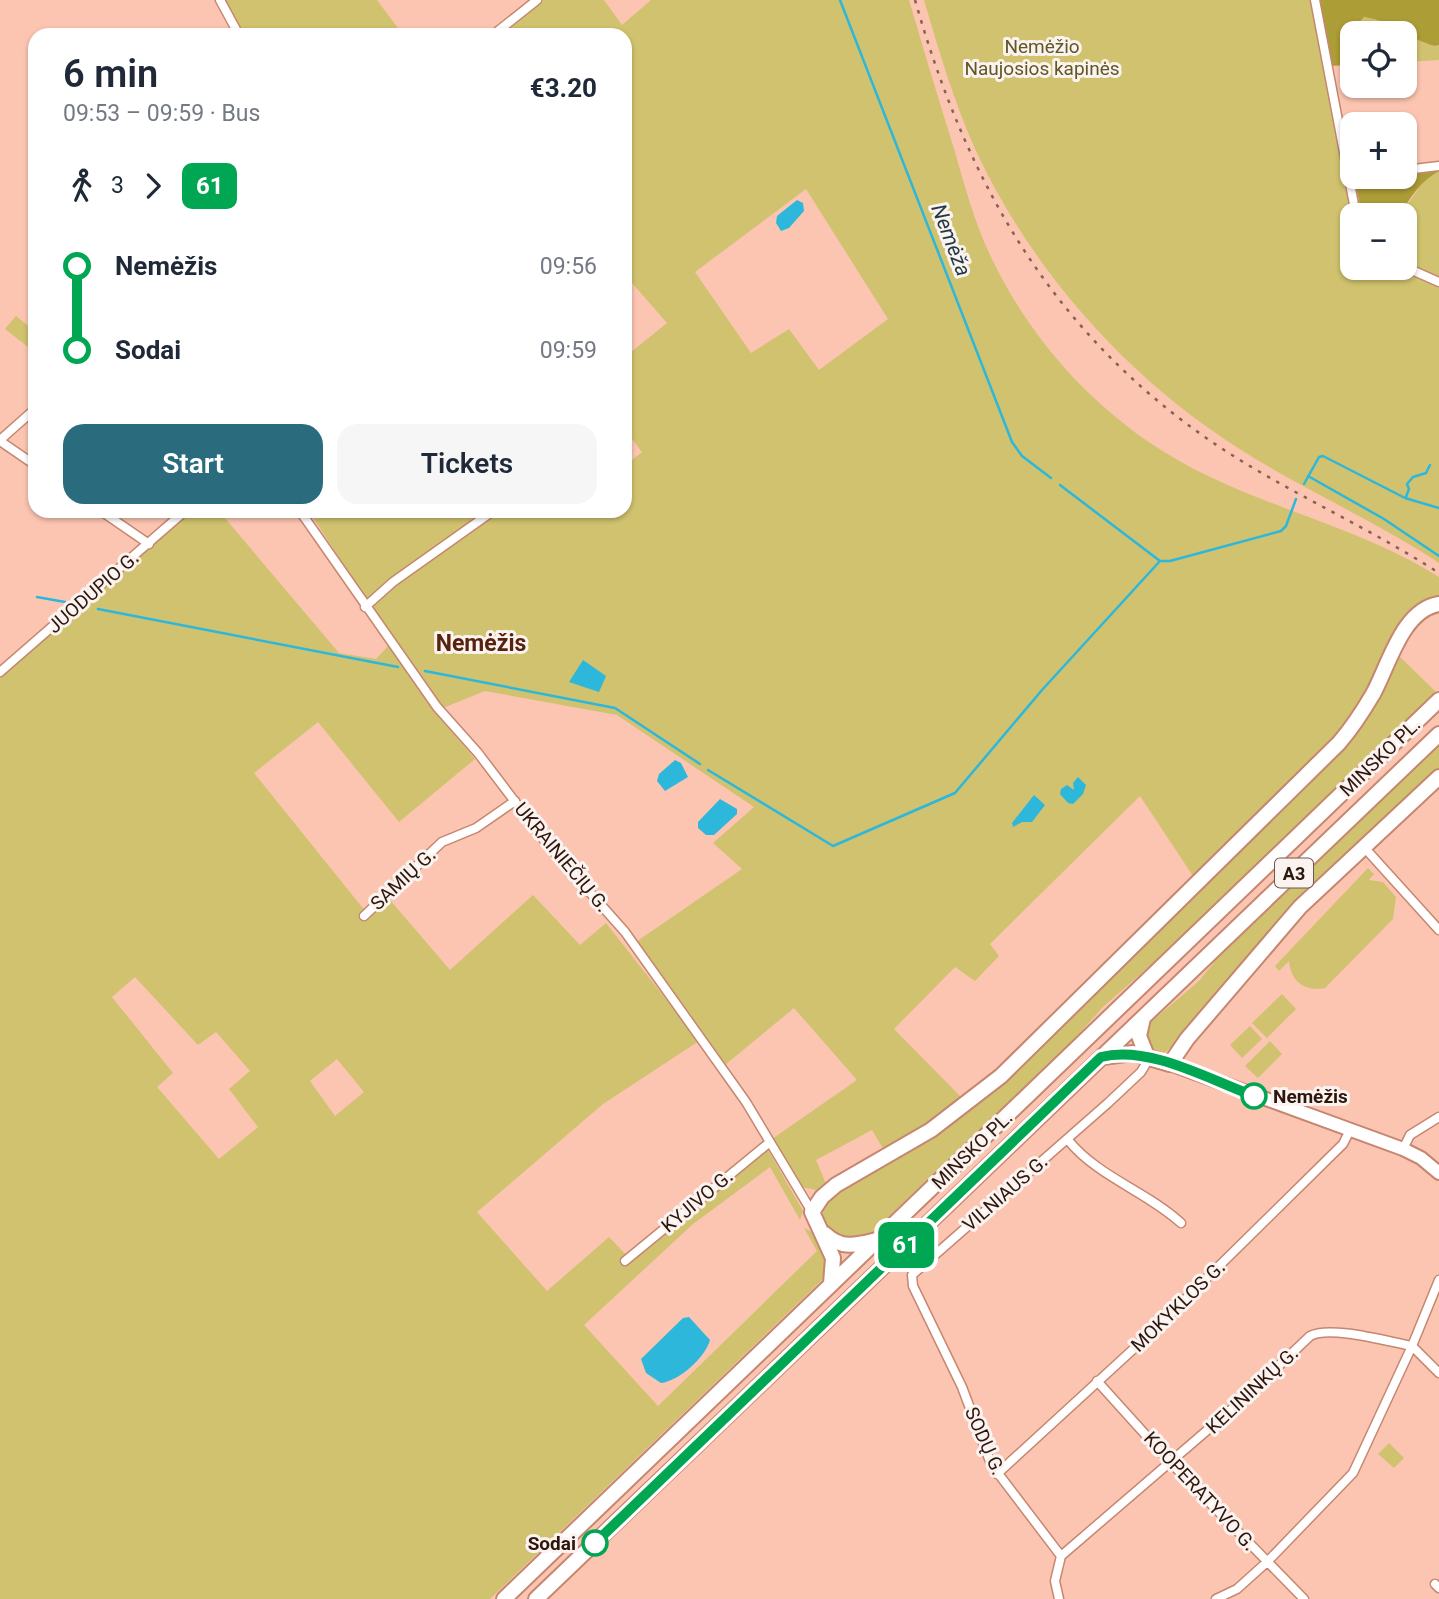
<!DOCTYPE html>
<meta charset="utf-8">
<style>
:root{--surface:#fff;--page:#f6f6f7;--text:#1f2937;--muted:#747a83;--accent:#2a6c7e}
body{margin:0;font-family:Roboto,sans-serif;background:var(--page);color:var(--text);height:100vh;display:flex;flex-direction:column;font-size:26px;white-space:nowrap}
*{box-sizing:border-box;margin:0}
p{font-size:23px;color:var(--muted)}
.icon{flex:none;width:38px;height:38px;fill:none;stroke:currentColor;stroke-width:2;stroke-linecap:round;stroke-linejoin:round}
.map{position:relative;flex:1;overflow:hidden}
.side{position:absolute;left:28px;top:28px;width:604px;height:490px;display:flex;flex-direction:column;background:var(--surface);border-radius:21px;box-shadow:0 2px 5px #0004}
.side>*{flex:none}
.badge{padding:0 14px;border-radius:10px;font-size:24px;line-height:46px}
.controls{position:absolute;left:1340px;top:21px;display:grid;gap:14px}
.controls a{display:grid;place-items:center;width:77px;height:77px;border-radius:14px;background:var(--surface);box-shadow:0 2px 5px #0004;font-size:35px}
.map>.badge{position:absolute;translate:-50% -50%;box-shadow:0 0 0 4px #fff}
.legs{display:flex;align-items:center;gap:10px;height:77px;padding:0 35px;font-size:23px}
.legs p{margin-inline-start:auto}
.summary{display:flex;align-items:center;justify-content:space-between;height:119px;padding:0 35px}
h1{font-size:38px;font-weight:600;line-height:52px}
.action{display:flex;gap:14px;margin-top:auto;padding:14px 35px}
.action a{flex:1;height:80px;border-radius:21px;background:var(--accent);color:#fff;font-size:28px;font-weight:600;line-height:80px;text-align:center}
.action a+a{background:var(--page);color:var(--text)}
ul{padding:0 35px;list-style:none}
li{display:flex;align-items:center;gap:24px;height:84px;font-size:26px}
li i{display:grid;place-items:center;width:10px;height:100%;margin:0 9px;background:currentColor}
li i::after{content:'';width:18px;height:18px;margin:-9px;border:5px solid;border-radius:50%;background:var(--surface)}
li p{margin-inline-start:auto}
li:first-child i{background:linear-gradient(#0000 50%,currentColor 0)}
li:last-child i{background:linear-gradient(currentColor 50%,#0000 0)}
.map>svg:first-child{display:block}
.green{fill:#d0c26e;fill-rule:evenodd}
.forest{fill:#ad9d36}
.water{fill:#2db7db}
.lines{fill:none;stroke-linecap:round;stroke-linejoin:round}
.stream{stroke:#2db7db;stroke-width:2.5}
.minor-casing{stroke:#c68670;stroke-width:11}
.secondary-casing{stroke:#c68670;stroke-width:16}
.trunk-casing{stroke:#c68670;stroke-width:18}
.minor{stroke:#fff;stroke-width:8}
.secondary{stroke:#fff;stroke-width:12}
.trunk{stroke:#fff;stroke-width:14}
.rail{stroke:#876254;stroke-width:2.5;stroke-dasharray:3.5 7;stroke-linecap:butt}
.line-1-casing{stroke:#fff;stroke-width:16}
.line-1{stroke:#00a651;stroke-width:10}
.stop-1-dot{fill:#fff;stroke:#00a651;stroke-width:3.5}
.labels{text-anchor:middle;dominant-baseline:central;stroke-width:6;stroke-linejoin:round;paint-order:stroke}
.shield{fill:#faf3f0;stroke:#6b5851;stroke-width:2}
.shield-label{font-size:18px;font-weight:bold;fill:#2e160d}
.park-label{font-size:19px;fill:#605722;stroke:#faf3f0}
.street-label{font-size:19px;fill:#2e160d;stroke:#faf3f0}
.stop-label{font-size:19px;font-weight:bold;fill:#2e160d;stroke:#faf3f0;text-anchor:start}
.water-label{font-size:21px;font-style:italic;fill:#1f3a42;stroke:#faf3f0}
.quarter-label{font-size:23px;font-weight:bold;fill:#58220e;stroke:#faf3f0}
</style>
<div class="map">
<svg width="1439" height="1599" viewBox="0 0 1439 1599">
<rect width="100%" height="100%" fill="#fcc5b2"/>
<path class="green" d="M225,0H377L403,35H244Z
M530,0H604L622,25L651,0H909C924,51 939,101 955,152C966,191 977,231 996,267C1041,357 1116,432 1206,475C1282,512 1368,532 1439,577V599L1424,604L1339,734L1195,879L1140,796L990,944L999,956L975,981L955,967L894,1029L964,1100L895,1147H882L872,1130L816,1160L827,1186L816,1190L801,1187L772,1139L857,1080L794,1008L725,1065L636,942L742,869L713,843L754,807L617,715L485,691L443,708L363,595L309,511H625V466L642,452L625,430V357L667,323L625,275V35H501ZM806,189L888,319L819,370L789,329L751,353L695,272Z
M924,0H1312L1353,217V268H1397L1439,286V563C1380,524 1315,495 1254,458C1135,386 1035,277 976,151C954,102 939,51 924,0Z
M1364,17L1382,19L1402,33H1353V65H1347L1348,36Z
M1405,35L1435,46L1439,45V60L1405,62Z
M1439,171V276L1405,262V215H1400L1425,179Z
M16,316L35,331L33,351L5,329Z
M191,511H219L339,653L376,659L388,646L431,707L475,759L399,822L318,722L254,773L370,917L390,900L450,970L533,895L580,945L606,923L699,1041L603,1104L477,1212L547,1291L609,1237L632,1261L767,1148L803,1211L800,1220L770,1167L693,1224L584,1325L658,1406L817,1251L804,1228L814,1233L829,1260L824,1278L490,1599H0V677ZM135,977L198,1045L216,1032L250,1071L229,1089L258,1127L219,1159L157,1087L173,1073L112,997ZM337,1059L364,1092L335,1116L310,1081Z
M1398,655L1436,692L1168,950L1104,1006L1064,1050L868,1236L860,1240L833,1236L823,1222V1212L825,1204L838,1190L933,1135L1011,1075L1335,756Z
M1439,744V772L1166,1052L1159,1054L1149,1051L1143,1029L1145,1027L1199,981L1219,956Z
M1368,868L1374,874L1369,880L1383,882L1396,897L1393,919L1325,988C1305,992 1291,982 1289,961L1279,971L1275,966Z
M1282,994L1296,1009L1267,1038L1252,1023Z
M1250,1026L1262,1039L1242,1058L1230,1045Z
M1270,1041L1282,1054L1258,1078L1245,1066Z
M1389,1443L1404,1458L1394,1468L1378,1454Z"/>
<path class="forest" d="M1320,0H1439V45L1435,46C1406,38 1393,21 1364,17L1348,36L1347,65L1331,66Z
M1439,167V171C1420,182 1411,196 1400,215H1362L1355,181L1405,177V173Z"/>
<path class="water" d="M797,200L803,203L804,211L789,228L781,231L776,223L777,216Z
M583,660L606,676L599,692L569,682Z
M675,760L681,763L688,777L665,791L657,781L659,774Z
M1078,777L1086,785L1083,794L1073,804L1068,803L1060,794L1061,789L1067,785L1074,790L1073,783Z
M1034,795L1045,805L1032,822H1022L1013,827L1012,823Z
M720,799L737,809V814L714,835H706L698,828V822Z
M689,1317L710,1340C705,1358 679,1381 661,1383L646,1373L641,1359L683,1318Z"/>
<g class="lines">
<path class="stream" d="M840,0L1012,442L1022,456L1051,478
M1308,476L1384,519L1439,556
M1304,484L1319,457L1323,456L1405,498L1439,508
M1060,485L1160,561H1170L1281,531L1286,526L1296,499
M1406,497L1409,489L1407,484L1413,477L1426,473L1430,465
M37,597L65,602
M98,609L398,667
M425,671L615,708L700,764
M708,770L833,846L955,793L1042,690L1160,561"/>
<g class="minor-casing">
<path id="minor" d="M220,0L239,35
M1315,0L1356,215
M493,35L537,0
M1405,170L1439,166
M1405,267L1439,282
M0,440L35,409
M0,441L35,465
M101,511L149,544
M300,511L437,707L478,753L547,844L625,932L746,1102L812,1212
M365,607L393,582L493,511
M0,672L185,511
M1363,846L1439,930
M364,916L442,842L476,828L515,801
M1068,1140C1098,1177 1146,1191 1181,1223
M1403,1149L1410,1135L1439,1117
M625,1261L770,1142
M1097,1381L1171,1463L1304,1599
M997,1474L1152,1332L1343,1144L1350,1130
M1061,1556L1247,1396L1310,1336C1330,1325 1389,1342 1412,1346L1439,1280
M1435,1584L1439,1588
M1059,1599L1055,1581L1061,1556L991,1464L962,1387L913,1286L912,1275L1108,1103L1141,1072L1150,1057
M1216,1599L1237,1589L1267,1562L1353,1473L1412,1346L1439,1373"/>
</g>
<g class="secondary-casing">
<path id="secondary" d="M1170,1064L1403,1149L1421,1158L1439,1173"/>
</g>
<g class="trunk-casing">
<path id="trunk" d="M1143,1018L1139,1036L1147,1056
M1103,1057L1133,1053L1170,1064L1187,1039L1300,907L1439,777
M825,1234C842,1250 857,1245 877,1240
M831,1284L833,1258L812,1212L822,1197L836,1185L931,1130L1001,1076L1339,743C1352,728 1363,711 1373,694C1389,665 1402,610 1439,604
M504,1599L1439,700
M536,1599L1439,734"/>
</g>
<use href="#minor" class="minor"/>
<use href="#secondary" class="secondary"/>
<use href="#trunk" class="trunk"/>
<path class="rail" d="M915,0C968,186 1054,336 1218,446C1289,493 1368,527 1439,573"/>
</g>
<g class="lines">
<g class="line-1-casing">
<path id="line-1" d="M595,1543L1101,1057C1149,1045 1208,1079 1254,1096"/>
</g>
<use href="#line-1" class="line-1"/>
</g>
<g class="stop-1-dot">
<circle cx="1254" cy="1096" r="12"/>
<circle cx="595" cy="1543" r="12"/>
</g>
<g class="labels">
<rect class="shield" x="1275" y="858.5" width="38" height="29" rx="5"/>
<g class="shield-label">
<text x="1294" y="873">A3</text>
</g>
<g class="park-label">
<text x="1042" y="46">Nemėžio<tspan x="1042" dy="22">Naujosios kapinės</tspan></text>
</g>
<g class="street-label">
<text transform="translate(93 592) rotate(-41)">JUODUPIO G.</text>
<text transform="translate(1380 757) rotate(-44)">MINSKO PL.</text>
<text transform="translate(562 857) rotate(50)">UKRAINIEČIŲ G.</text>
<text transform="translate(403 879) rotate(-43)">SAMIŲ G.</text>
<text transform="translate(972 1150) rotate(-44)">MINSKO PL.</text>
<text transform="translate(1005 1193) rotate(-41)">VILNIAUS G.</text>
<text transform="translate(697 1201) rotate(-40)">KYJIVO G.</text>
<text transform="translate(1178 1306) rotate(-44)">MOKYKLOS G.</text>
<text transform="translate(1252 1390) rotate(-43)">KELININKŲ G.</text>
<text transform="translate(985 1441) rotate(66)">SODŲ G.</text>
<text transform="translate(1200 1491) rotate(47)">KOOPERATYVO G.</text>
</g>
<g class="stop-label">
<text x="1273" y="1096">Nemėžis</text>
<text x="576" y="1543" text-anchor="end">Sodai</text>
</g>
<g class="water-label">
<text transform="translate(951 240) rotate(69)">Nemėža</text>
</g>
<g class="quarter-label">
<text x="481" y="643">Nemėžis</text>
</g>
</g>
</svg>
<div class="controls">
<a><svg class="icon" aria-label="locate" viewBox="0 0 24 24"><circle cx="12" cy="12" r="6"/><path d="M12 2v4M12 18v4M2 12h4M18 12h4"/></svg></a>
<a>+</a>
<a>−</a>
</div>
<b class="badge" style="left:906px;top:1245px;background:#00a651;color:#fff">61</b>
<section class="side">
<div class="summary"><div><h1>6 min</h1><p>09:53 – 09:59 · Bus</p></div><b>€3.20</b></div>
<div class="legs"><svg class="icon" aria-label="walk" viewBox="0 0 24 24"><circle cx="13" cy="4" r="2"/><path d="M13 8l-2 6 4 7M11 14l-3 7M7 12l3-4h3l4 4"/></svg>3<svg class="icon" aria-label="forward" viewBox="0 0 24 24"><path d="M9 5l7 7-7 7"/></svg><b class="badge" style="background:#00a651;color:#fff">61</b></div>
<ul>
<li><i style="color:#00a651"></i><b>Nemėžis</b><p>09:56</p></li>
<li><i style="color:#00a651"></i><b>Sodai</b><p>09:59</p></li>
</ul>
<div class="action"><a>Start</a><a>Tickets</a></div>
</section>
</div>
